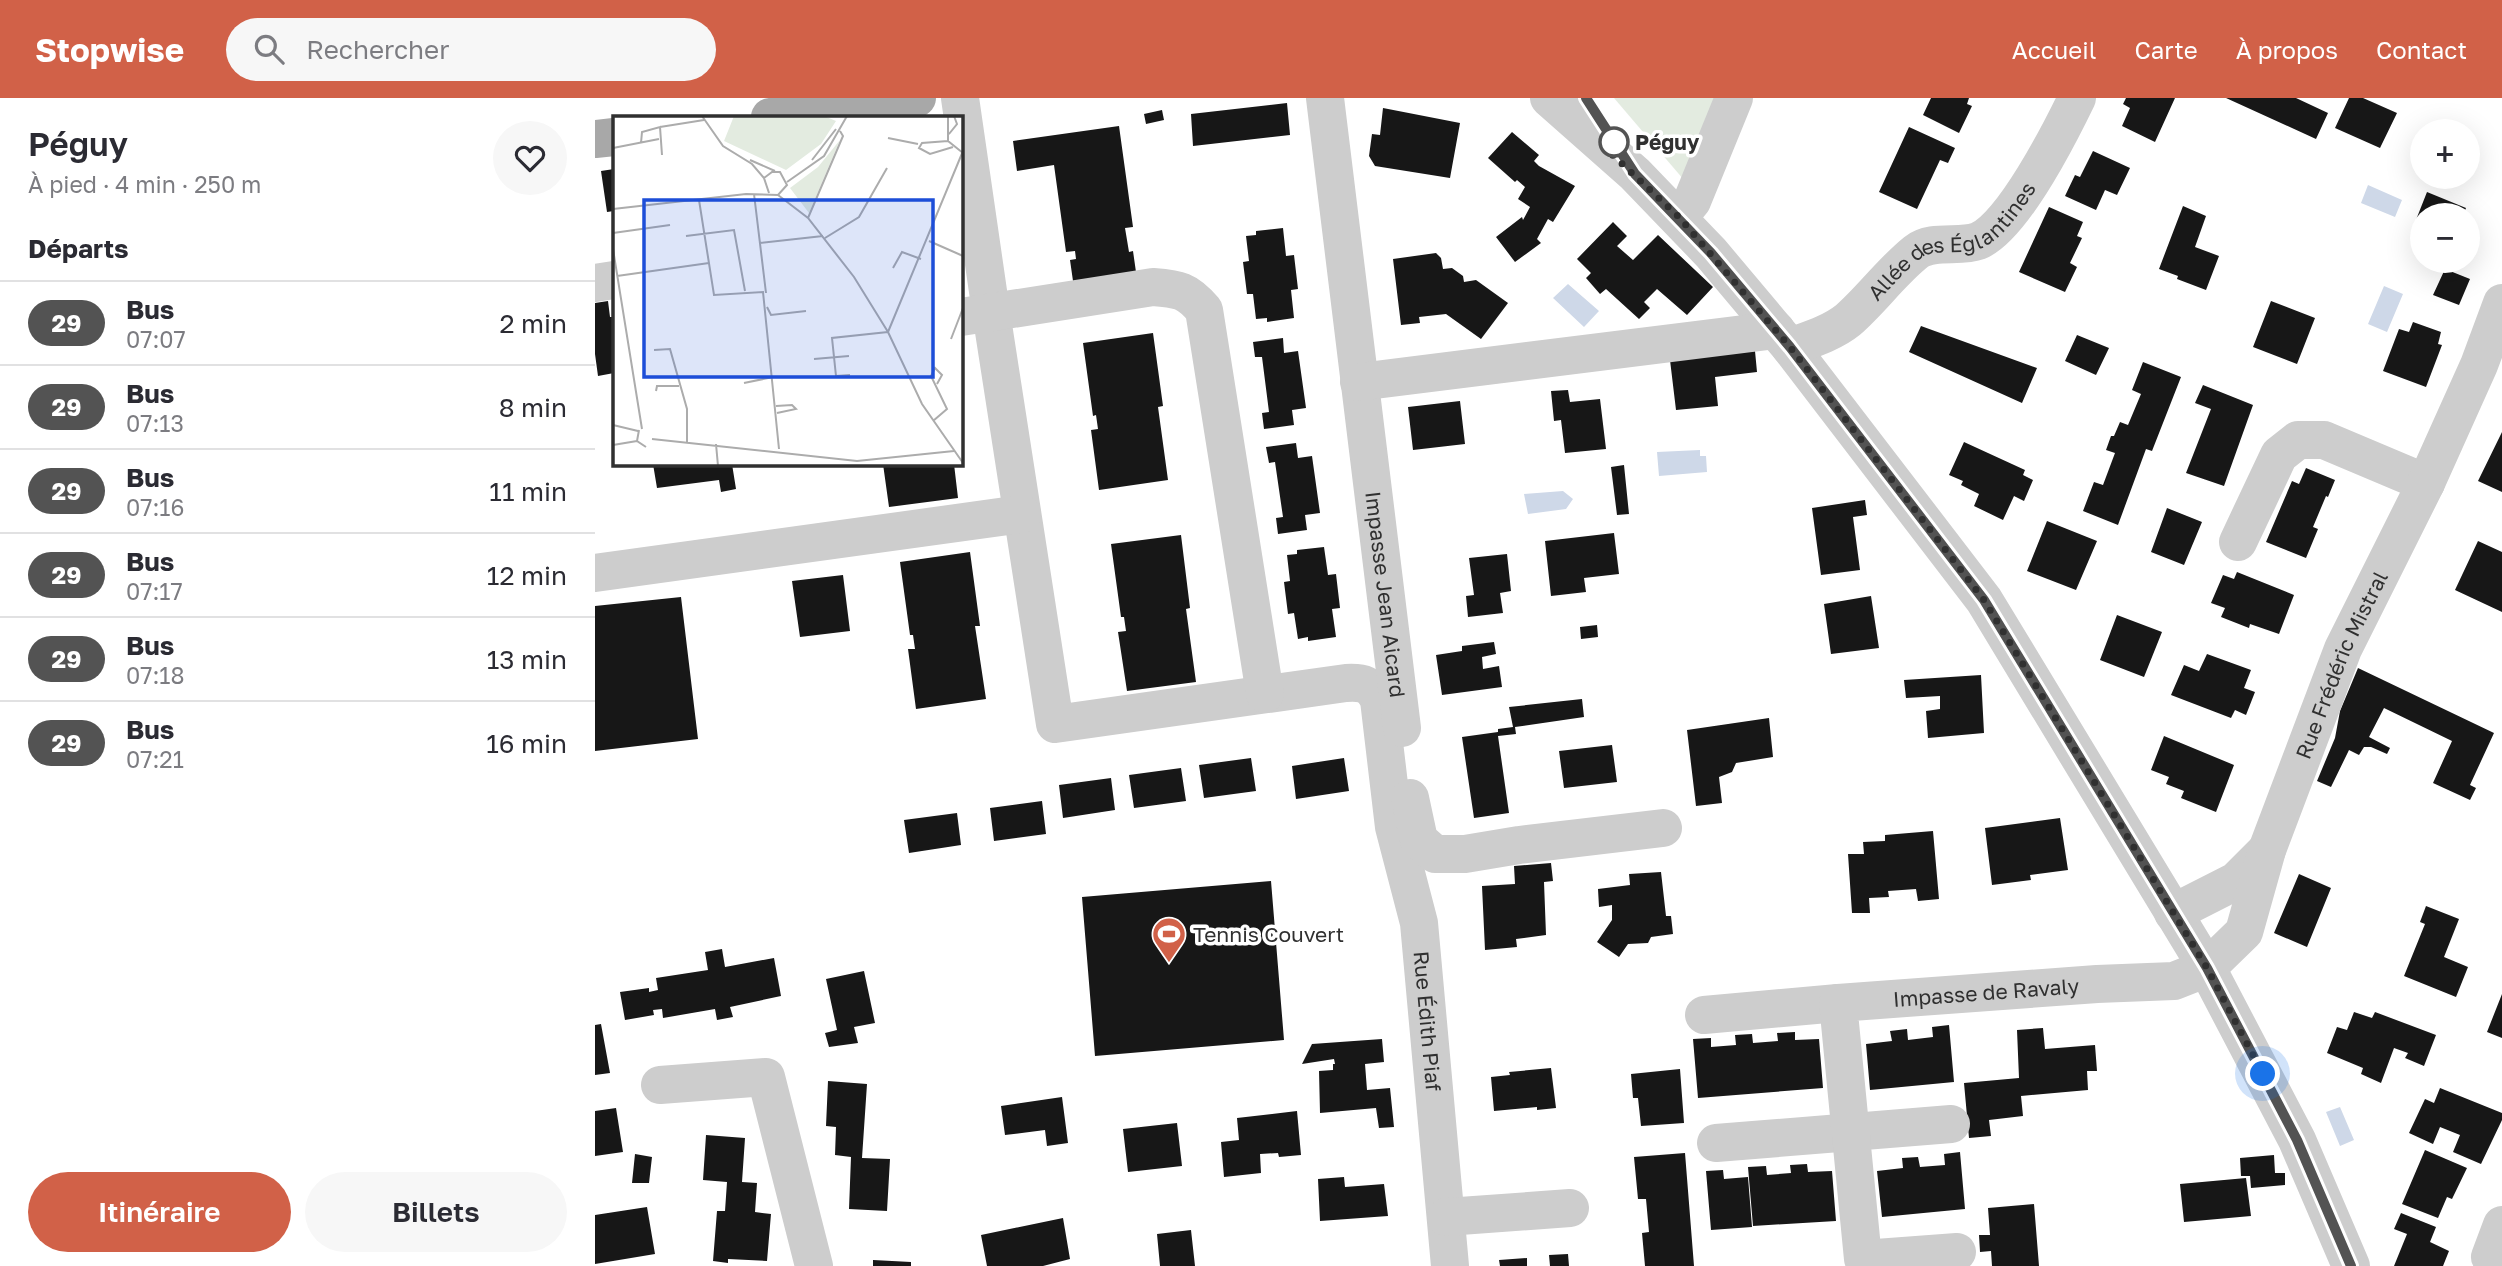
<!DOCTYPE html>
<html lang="fr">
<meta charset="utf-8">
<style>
:root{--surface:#fff;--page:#f7f7f7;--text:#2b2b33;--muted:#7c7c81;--line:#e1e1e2;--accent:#d16148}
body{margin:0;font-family:"Golos Text",sans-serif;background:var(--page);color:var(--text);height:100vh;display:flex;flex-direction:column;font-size:26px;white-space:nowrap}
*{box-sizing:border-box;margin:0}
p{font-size:23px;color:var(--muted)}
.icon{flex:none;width:38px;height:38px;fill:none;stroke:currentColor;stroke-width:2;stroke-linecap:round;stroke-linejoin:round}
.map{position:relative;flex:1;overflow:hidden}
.drawer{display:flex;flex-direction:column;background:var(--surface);width:595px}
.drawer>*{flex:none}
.badge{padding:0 14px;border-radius:23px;font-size:24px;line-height:46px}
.tools{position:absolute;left:1815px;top:21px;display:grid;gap:14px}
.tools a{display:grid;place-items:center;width:70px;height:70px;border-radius:50%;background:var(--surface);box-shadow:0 7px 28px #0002;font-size:35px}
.you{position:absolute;width:35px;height:35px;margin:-18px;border:5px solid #fff;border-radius:50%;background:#1a73e8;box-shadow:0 0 0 10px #1a73e833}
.map>.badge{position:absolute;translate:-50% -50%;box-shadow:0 0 0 4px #fff}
h2{padding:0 28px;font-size:26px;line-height:63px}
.round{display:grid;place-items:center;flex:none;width:74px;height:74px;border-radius:37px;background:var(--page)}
.headline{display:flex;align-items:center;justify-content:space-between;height:119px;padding:0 28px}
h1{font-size:33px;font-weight:600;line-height:52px}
.action{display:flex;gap:14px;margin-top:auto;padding:14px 28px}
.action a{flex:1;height:80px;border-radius:42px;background:var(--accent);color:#fff;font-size:28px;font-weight:600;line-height:80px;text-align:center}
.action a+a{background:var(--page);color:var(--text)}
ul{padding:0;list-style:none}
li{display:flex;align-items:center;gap:21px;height:84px;padding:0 28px;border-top:2px solid var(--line)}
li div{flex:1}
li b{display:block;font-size:26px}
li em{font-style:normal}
li .badge{min-width:77px;font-weight:700;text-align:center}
header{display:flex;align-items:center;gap:42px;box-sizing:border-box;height:98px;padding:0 35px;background:var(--accent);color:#fff}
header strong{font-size:33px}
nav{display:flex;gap:38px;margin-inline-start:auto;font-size:24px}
.search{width:490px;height:63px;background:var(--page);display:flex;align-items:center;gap:18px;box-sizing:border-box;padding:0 24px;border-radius:38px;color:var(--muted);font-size:26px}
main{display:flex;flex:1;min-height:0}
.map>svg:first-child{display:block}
.green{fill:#e3ebe0}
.water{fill:#ced8e8}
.building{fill:#171717}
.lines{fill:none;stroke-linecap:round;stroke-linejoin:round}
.minor{stroke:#cdcdcd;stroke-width:38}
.major{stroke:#a8a8a8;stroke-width:38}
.line-casing{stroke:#fff;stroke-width:16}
.line{stroke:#535353;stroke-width:10}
.walk{stroke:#303030;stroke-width:7;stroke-dasharray:0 12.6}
.stop-dot{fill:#fff;stroke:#535353;stroke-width:3.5}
.labels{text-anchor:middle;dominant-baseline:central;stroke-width:7;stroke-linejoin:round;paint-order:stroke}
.stop-label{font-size:21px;font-weight:bold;fill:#303030;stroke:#fff;text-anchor:start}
.street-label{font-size:21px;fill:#303030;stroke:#fff}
.poi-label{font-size:21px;fill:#303030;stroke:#fff;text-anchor:start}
.inset-road{fill:none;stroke:#acacac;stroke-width:2}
.view{fill:#1d4ed8;fill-opacity:0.15;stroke:#1d4ed8;stroke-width:3.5}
.inset-edge{fill:none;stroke:#303030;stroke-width:3.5}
</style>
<header>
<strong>Stopwise</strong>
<div class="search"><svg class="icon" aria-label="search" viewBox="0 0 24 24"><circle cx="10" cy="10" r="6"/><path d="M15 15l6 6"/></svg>Rechercher</div>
<nav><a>Accueil</a><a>Carte</a><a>À propos</a><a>Contact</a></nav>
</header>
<main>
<section class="drawer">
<div class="headline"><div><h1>Péguy</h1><p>À pied · 4 min · 250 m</p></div><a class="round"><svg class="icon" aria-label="heart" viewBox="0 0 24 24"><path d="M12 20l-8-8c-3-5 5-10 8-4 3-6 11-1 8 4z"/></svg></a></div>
<h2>Départs</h2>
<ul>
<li><span class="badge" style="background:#535353;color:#fff">29</span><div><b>Bus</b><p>07:07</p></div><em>2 min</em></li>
<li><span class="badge" style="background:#535353;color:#fff">29</span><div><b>Bus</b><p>07:13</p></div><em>8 min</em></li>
<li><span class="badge" style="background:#535353;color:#fff">29</span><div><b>Bus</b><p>07:16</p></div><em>11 min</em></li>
<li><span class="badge" style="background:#535353;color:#fff">29</span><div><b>Bus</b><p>07:17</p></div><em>12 min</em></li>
<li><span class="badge" style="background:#535353;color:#fff">29</span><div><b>Bus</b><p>07:18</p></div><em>13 min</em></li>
<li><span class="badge" style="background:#535353;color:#fff">29</span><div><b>Bus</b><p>07:21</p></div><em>16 min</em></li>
</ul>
<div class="action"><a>Itinéraire</a><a>Billets</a></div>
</section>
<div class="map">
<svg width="1907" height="1168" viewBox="0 0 1907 1168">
<rect width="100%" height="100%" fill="#fff"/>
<path class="green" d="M1019,0H1124L1089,82Z"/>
<path class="water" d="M1773,87L1807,102L1800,119L1766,105Z
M973,186L1004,213L989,229L958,200Z
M1789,188L1808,196L1792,234L1773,226Z
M1105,352V358H1111L1112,374L1064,378L1062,354Z
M968,393L978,401L971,411L933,416L929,396Z
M1745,1009L1759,1042L1745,1048L1731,1014Z"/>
<path class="building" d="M1336,0H1374L1372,6L1377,8L1364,35L1328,17Z
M1531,0H1580L1560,44L1527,28L1535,10L1528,6Z
M1631,0H1701L1733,15L1721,41Z
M1754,0H1768L1802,15L1785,50L1740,30Z
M692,5L695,37L598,48L596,16Z
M788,10L865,25L855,80L780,68L774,58L777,36L785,37Z
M567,12L569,22L551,26L549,16Z
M524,28L538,129L530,130L534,154L538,153L541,174L478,183L475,162L481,161L480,153L471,154L459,67L422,73L418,43Z
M1314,29L1360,50L1353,65L1345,62L1322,111L1284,94Z
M917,34L944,57L939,63L944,68L980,88L958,124L953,121L942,141L946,145L920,164L901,139L927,119L928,122L935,109L923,101L930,89L922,82L920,84L893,60Z
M1498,53L1535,70L1522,97L1510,92L1501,112L1470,98L1480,77L1485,79Z
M19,71V113L12,114L6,73Z
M1832,94L1871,110L1868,117H1827V136L1817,132Z
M1588,108L1611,118L1600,149L1624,158L1611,192L1582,181L1583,178L1564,171Z
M1454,109L1488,124L1482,138L1487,140L1475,165L1482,169L1470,194L1424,174Z
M1018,124L1032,138L1022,148L1038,162L1063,137L1118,189L1092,217L1062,191L1049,204L1055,210L1044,221L1011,191L1005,196L991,180L996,175L982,161Z
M688,130L691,158L699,157L703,191L696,192L699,220L672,224V220L661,221L658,196H652L648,164L654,163L651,138L661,137V133Z
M841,155L846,160L848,171L857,170L868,178L869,184L881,182L913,205L886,241L851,216L824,219L825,225L806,227L798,161Z
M1850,171L1875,181L1864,207L1838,197Z
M13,203L15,219H19V275L3,278L0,256V205Z
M1676,203L1720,220L1702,266L1658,249Z
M1818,224L1846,234L1843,246L1847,247L1831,289L1788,273L1804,231L1814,234Z
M1326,228L1442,270L1427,305L1314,254Z
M558,235L568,308L563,309L573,382L504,392L496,332L503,331L501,317L498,318L488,245Z
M1482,237L1514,250L1501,277L1470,263Z
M688,240L689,255L703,253L711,310L697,312L699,327L669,331L667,315L674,314L667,259H660L658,244Z
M1160,253L1162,274L1120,279L1123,308L1081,312L1075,262Z
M1548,264L1586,279L1557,353L1551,351L1523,427L1488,413L1499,384L1508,387L1520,355L1511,352L1516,338H1519L1525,324L1533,327L1546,296L1537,292Z
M1608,287L1658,307L1629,388L1591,375L1616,311L1600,305Z
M973,292L975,304L1005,301L1011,351L970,355L966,322L959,323L956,293Z
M865,303L870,346L818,352L813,309Z
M1907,334V394L1883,383Z
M1369,344L1430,372L1428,377L1438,382L1429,403L1419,398L1408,422L1379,408L1384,396L1366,387L1368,383L1354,377Z
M701,345L703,360L717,358L725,415L710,417L712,432L683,436L681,420L688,419L680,364L674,365L671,349Z
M58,366H137L141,391L126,394L124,382L62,390Z
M288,366H359L363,400L294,409Z
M1029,367L1034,416L1022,417L1016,369Z
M1711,370L1740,382L1733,399L1731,398L1718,429L1723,431L1711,460L1671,444L1697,383L1704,386Z
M1270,402L1272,417L1258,419L1265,472L1226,477L1217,410Z
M1572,410L1607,424L1589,467L1556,454Z
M1452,423L1502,443L1481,492L1432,473Z
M1019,435L1024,476L989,480L991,494L956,498L950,443Z
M586,437L595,510L591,511L601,584L532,593L523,534L531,533L529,519H526L516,446Z
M1883,443L1907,454V514L1860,492Z
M729,449L733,477L741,476L745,510L737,511L741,539L713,543V539L703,541L699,515L693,516L689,484L695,483L692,457L702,456V452Z
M375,454L385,528H380L391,601L321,611L313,551H320L318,537H315L305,464Z
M912,456L916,493L905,495L908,515L873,519L871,498L879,497L874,460Z
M1642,474L1699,497L1684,536L1655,526L1654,530L1626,519L1630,510L1616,505L1628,477L1639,481Z
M248,477L255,533L205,539L197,483Z
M1276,498L1284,550L1236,556L1229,506Z
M86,499L103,641L0,653V508Z
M1522,517L1567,534L1549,579L1505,562Z
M1002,527L1003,539L986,541L985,529Z
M899,544L901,556L887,559L888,571L904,568L907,589L847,597L841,557L867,553V548Z
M1612,556L1656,572L1649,590L1660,594L1651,617L1640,612L1636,620L1576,597L1589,567L1604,573Z
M1763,570L1899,635L1875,687L1881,690L1875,702L1838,685L1857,643L1789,610L1774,639L1795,650L1792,656L1776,649H1769L1764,657L1754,652L1736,689L1722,683L1740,640L1745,613Z
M1386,577L1389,635L1333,640L1331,613L1345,611V598L1311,600L1309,582Z
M987,601L989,619L920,629L921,636L903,638L914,715L879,720L867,639L903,634V631L918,629L914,609Z
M1174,620L1178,659L1141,665L1137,674L1124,679L1127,705L1101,708L1092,632Z
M1569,638L1639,667L1621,714L1586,700L1589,693L1571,686L1574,679L1556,672Z
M1017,647L1022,684L969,690L964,653Z
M656,660L661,693L609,700L604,667Z
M749,660L754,693L701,701L697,668Z
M586,670L591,703L539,710L534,677Z
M516,680L520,712L468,720L464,687Z
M447,703L451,736L399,743L395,710Z
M362,715L366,747L314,755L309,722Z
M1465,720L1473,772L1435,777L1436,782L1397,787L1390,730Z
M1338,733L1344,801L1323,803L1321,791L1293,793L1294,799L1274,800L1275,815H1257L1253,756H1269L1268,744L1290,743V737Z
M956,765L958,783L949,784L951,837L921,841L922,849L890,852L887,788L920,786L919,768Z
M1066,774L1071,818H1076L1078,836L1056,839L1053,845L1033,846L1024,859L1002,844L1017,822V807L1004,809L1003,791L1035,787L1034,776Z
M1704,776L1736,790L1712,849L1679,835Z
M676,783L689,942L500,958L487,799Z
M1831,808L1864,821L1849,859L1873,869L1861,899L1809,878L1830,826L1825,824Z
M127,851L130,869L179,860L186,898L135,909L138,919L122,922L120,911L68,920L67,911L58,912L59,917L30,922L25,894L54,890V894L63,892L61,880L113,872L110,854Z
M269,873L280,925L259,929L263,945L234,949L230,935L242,932L231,881Z
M1907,896V940L1892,934Z
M1759,914L1777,920L1780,914L1841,937L1829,968L1810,960L1813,955L1799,950L1786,985L1766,976L1768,970L1732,955L1742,929L1752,932Z
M6,926L15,975L0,977V927Z
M1354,927L1359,984L1275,992L1271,946L1297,943L1295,933L1312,931L1313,942L1338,939L1337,929Z
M1448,930L1450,951L1500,947L1502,973H1492L1493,992L1426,998L1428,1018L1394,1022L1396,1038L1374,1040L1369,985L1424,980L1422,932Z
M1200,934V942L1224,941L1228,990L1103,1000L1098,941L1116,940V949L1141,947L1140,937L1157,936L1158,945L1183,943L1182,935Z
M787,941L789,964L770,966L772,992L795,990L799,1029L784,1030L781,1010L725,1015L724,973L738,972V966H740L739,961L707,966L717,946Z
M956,970L961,1010L942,1012V1009L899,1013L896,979L915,977L914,974Z
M1085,971L1089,1025L1046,1028L1043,1000H1038L1036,976Z
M233,983L272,986L267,1060L295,1061L292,1113L254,1111L256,1059L240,1057L241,1029L231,1028Z
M1845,990L1907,1015V1022L1886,1066L1858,1054L1865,1037L1845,1029L1838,1046L1814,1035L1830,1001L1839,1005Z
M467,999L473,1045L452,1048L450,1032L410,1037L406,1008Z
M21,1010L28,1054L0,1058V1013Z
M702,1013L706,1057L684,1059L683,1055L665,1056L666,1075L629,1079L626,1044L644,1042L642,1020Z
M582,1025L587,1068L533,1074L528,1031Z
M111,1037L150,1040L147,1084L162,1085L160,1114L176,1116L172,1163L133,1161V1165L118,1163L122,1113H130L132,1084L108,1082Z
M1830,1052L1872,1070L1857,1101L1852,1099L1843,1120L1807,1106Z
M1365,1054L1370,1111L1287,1119L1282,1073L1308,1070L1307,1060L1323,1059L1325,1069L1350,1067L1349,1056Z
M1090,1055L1099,1168H1050L1047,1135L1054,1134L1051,1101H1043L1039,1059Z
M40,1056L57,1059L54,1085H37Z
M1679,1057L1680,1075H1690V1087L1656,1090L1655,1078H1646L1645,1060Z
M1212,1066L1213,1074L1237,1073L1241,1123L1158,1128L1153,1069L1171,1068L1172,1077L1196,1075L1195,1067Z
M1128,1072L1129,1081L1153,1079L1157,1129L1116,1132L1111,1073Z
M749,1079L750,1089L789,1086L793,1118L725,1123L723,1081Z
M1651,1080L1656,1118L1589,1124L1585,1086Z
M1439,1106L1444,1168H1397L1396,1153L1385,1154L1384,1137H1395L1393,1110Z
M52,1109L60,1156L0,1166V1117Z
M1806,1115L1841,1129L1835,1144L1854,1153L1848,1168H1799L1812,1136L1799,1131Z
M468,1120L475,1161L448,1168H392L386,1137Z
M596,1132L600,1168H565L562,1136Z
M973,1156L974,1168H955L954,1157Z
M932,1160V1168H905L904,1162Z
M278,1162L316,1164V1168H278Z"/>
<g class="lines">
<g class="minor">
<path id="s1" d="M365,0L396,214L460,626L751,585C768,584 776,586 784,602L799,729L824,825L855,1168"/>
<path id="s2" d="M730,0L807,630"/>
<path d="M954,0L1040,76L1116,155L1195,249L1389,502L1612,870L1702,1042L1756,1168"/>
<path d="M1084,119L1097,103L1139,0"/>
<path d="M0,185L19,182"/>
<path d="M366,219L558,189C584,191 592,192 609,212L670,596"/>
<path id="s3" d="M1195,249C1214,242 1237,235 1253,222C1277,201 1296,174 1321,154C1337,141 1365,150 1383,143C1417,130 1466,33 1482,0"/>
<path d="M764,284L1181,232"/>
<path d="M1643,444L1684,357L1703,342H1729L1831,385"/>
<path d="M0,475L427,416"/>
<path d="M815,700L824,742L840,756H870L924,747L1068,730"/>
<path d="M1578,815L1641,783L1672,752"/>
<path d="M1109,917L1243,905"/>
<path d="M65,987L171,979L219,1168"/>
<path d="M1121,1045L1356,1026"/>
<path d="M851,1119L975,1110"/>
<path id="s4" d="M1362,1154L1268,1161L1243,905L1502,886L1579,883L1612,870L1649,834L1672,752L1748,551L1831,385L1884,267L1907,205"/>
<path d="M1900,1168L1895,1159L1907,1127"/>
</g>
<path class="major" d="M175,19L322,0
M0,41L19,39"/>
</g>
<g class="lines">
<g class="line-casing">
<path id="line" d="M991,0L1040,76L1116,155L1195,249L1389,502L1612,870L1702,1042L1756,1168"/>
</g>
<use href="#line" class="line"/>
<path class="walk" d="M1019,44L1008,48L1084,119L1195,249L1389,502L1612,870L1668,976"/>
</g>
<defs>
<g id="stadium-pin" transform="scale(1.75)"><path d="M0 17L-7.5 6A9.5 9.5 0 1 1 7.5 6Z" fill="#d16148" stroke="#fff"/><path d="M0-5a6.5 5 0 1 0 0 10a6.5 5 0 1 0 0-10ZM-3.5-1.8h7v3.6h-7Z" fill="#fff"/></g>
</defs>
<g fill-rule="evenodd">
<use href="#stadium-pin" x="574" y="836"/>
</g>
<circle class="stop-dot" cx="1019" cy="44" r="14"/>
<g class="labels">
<g class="stop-label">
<text x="1040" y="44">Péguy</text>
</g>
<g class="street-label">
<text stroke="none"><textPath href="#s3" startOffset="200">Allée des Églantines</textPath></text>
<text stroke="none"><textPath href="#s2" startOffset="500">Impasse Jean Aicard</textPath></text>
<text stroke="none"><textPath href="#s4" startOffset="1060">Rue Frédéric Mistral</textPath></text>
<text stroke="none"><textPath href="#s4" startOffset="500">Impasse de Ravaly</textPath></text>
<text stroke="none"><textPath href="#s1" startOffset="1293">Rue Édith Piaf</textPath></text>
</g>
<g class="poi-label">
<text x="598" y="836">Tennis Couvert</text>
</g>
</g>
<g transform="translate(18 18)">
<rect width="350" height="350" fill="#fff"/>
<path d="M121,0H211L223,5L208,28L173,54L111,25ZM227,24L196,97L177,72L205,51Z" fill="#e3ebe0"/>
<path class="inset-road" d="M89,0L110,30L139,48L151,62M335,0V25L350,37M47,11L91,4M336,18L344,8L341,0M275,22L305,28M335,25L309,27L306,32L317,38L340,31M28,27L29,16L47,11L49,39M0,32L46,23M137,44L162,55M199,44L223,13M174,66L211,40L234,0M141,78L153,177M165,79L195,102L241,161L275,216L309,288L350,347M86,84L101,179L150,176L166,333M0,93L133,78L165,79L174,69L167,56H159L151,62L156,77M195,102L230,20L227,15M0,117L57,109M73,120L121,114L132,175M212,122L246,101L274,52M316,125L350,140M147,127L210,120M0,133L29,313M280,152L289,136L308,143M4,160L96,147M154,191L158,199L193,195M275,216L350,35M338,223L350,192M41,234L57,233L74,293V326M201,243L236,240M237,259L223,260L219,222L275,216M131,267L160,261M43,275L44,270H66M163,290L179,289L183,293L164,297M320,305L334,293L318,260L322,252L329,259L324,268M0,309L25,315M26,314L24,325L33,331M39,323L244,345L341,335M103,328L105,350M0,329L24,325"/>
<path class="view" d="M31,84H320V261H31Z"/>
<rect width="350" height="350" class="inset-edge"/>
</g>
</svg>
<div class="tools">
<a>+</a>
<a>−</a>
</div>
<div class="you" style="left:1668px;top:976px"></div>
</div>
</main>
